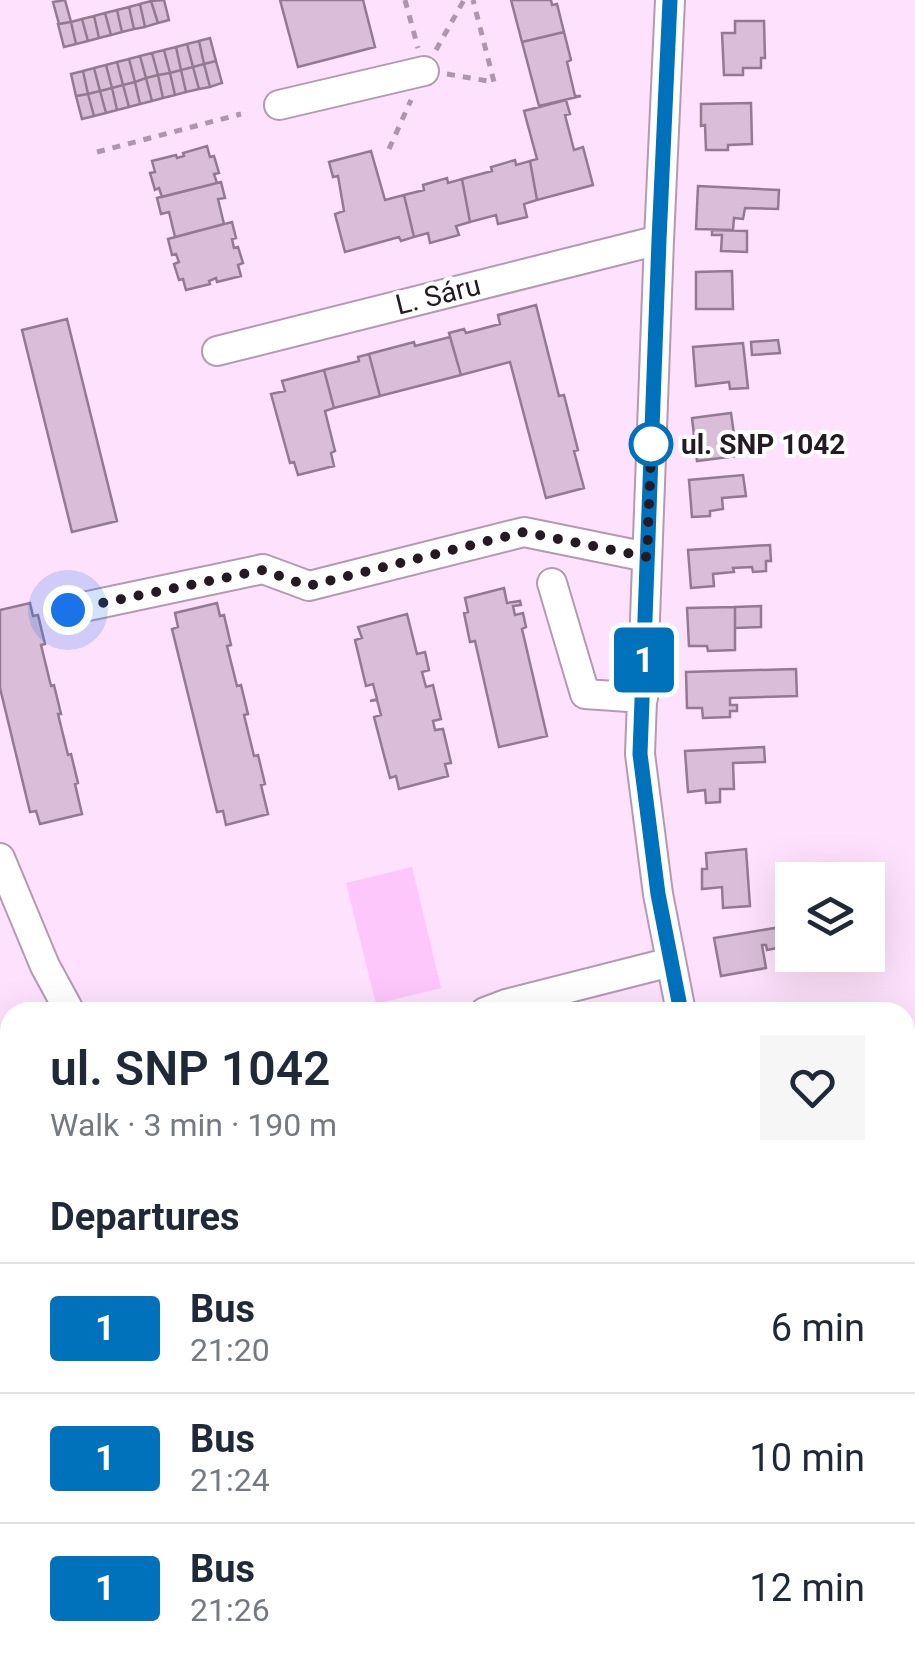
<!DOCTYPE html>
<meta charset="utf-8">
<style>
:root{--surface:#fff;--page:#f6f6f7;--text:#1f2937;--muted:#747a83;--line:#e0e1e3}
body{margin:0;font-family:Roboto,sans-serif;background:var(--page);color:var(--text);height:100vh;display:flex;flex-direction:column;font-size:38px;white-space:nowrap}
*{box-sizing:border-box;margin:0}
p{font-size:32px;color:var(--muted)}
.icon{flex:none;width:55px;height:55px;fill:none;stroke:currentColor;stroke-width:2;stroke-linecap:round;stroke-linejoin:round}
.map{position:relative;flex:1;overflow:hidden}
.panel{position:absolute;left:0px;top:1002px;width:915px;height:672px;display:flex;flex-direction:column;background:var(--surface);border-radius:30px 30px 0 0;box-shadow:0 10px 40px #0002}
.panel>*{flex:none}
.badge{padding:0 20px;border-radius:8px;font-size:35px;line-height:65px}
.fabs{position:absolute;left:775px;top:862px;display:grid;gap:20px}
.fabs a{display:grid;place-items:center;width:110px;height:110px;border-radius:0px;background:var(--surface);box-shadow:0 10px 40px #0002;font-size:50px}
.you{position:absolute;width:50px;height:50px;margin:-25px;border:8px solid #fff;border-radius:50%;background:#1a73e8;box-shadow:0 0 0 15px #1a73e833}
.map>.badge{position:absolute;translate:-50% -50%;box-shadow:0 0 0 5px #fff}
h2{padding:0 50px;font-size:38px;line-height:90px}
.round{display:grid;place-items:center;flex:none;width:105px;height:105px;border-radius:0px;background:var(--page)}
.summary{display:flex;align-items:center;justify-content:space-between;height:170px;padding:0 50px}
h1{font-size:48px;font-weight:600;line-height:75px}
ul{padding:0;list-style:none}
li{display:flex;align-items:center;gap:30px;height:130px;padding:0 50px;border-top:2px solid var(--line)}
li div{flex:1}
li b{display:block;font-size:38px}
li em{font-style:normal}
li .badge{min-width:110px;font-weight:700;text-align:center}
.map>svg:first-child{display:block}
.green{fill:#fdc7fb}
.building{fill:#dabed9;stroke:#937a92;stroke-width:2.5}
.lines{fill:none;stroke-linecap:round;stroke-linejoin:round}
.minor-casing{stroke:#b499b2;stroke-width:32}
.path{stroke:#ac97ab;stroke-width:5;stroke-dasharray:8 8;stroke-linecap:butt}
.minor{stroke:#fff;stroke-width:28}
.line-casing{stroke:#fff;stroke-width:22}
.line{stroke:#0072bc;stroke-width:15}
.walk{stroke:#241a24;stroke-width:10;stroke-dasharray:0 18}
.stop-dot{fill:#fff;stroke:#0072bc;stroke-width:5}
.labels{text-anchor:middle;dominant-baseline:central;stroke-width:8;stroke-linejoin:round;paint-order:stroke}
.street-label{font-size:28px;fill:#241a24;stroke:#fff}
.stop-label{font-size:28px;font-weight:bold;fill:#241a24;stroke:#fff;text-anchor:start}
</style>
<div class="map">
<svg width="915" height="1674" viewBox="0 0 915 1674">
<rect width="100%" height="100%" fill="#fee1fc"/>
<path class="green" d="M412,867L441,988L376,1004L346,883Z"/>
<path class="building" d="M65,0L71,22L59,24L53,2Z
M164,0L169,20L158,23L151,1Z
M280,0H363L375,47L298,67Z
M511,0H551L552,5L557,4L564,32L522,42Z
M151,1L158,23L145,27L140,4Z
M140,4L145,27L134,29L129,7Z
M129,7L134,29L122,32L117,10Z
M117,10L122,32L111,35L105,13Z
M105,13L111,35L99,38L94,16Z
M94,16L99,38L88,41L82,19Z
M82,19L88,41L76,44L71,22Z
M735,21H764L765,58H761V68H743V75H724L722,33H735Z
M71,22L76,44L64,47L58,24Z
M564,32L571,60L567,62L575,96H581L539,106L522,42Z
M210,38L216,61L204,64L199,41Z
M199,41L204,64L193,67L187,44Z
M187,44L193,67L181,70L176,47Z
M176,47L181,70L170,73L164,50Z
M164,50L170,73L158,75L152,53Z
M152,53L158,75L146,78L140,56Z
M140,56L146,78L135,82L129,59Z
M129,59L135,82L123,85L117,62Z
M216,61L222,83L210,87L204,64Z
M117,62L123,85L112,88L106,65Z
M204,64L210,87L199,89L193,67Z
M106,65L112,88L100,91L94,68Z
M193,67L199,89L186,92L181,70Z
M94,68L100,91L88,94L83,71Z
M181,70L186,92L175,95L170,73Z
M83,71L88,94L76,96L71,74Z
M170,73L175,95L163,98L158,75Z
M158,75L163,98L152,101L146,78Z
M146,78L152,101L140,104L135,82Z
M135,82L140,104L129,107L123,85Z
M123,85L129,107L117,110L112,88Z
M112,88L117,110L106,113L100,91Z
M100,91L106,113L94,116L88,94Z
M88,94L94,116L82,119L76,96Z
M566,100L570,114L565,115L574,150L583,147L593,185L537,200L530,161L537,159L524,111Z
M751,103L752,144L728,145V150H706L705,125L701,126V104Z
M207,146L210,157L214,156L219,173L214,174L217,183L162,197L159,188L155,190L150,173L155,172L152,161L176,155L177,158L184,156L183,153Z
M371,151L385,200L404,195L414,237L401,241L399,237L345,252L335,214L344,211L338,176L333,177L329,162Z
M515,160L516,165L530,161L537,200L524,204L527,217L498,224L496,215L470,222L462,179L492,171L491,167Z
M447,178L448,183L462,179L470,222L456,226L459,235L430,243L428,233L414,237L404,195L424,190L423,185Z
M221,182L225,198L218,199L224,224L175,237L169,212L161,214L157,198Z
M698,186L779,190L778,209L745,208L743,219L734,218L733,230L696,229Z
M232,222L236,238L232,239L234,248L238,247L243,263L238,265L241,276L217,282L216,278L209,281L210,284L186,290L183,279L179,280L174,264L179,262L176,254L172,255L168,239Z
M712,230L747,231V252L721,251L722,235H712Z
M732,271L733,309H696V272Z
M536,305L559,396L564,395L578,450L574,451L584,488L546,498L510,362L461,375L449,333L464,329L466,333L500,324L498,315Z
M67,319L117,521L72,532L22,330Z
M450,337L461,375L380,396L369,354L414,342L415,346Z
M778,340L780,353L752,355L751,342Z
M743,343L748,388L730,389L729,382L696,386L693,347Z
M369,354L380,396L334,408L324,370L359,361L358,357Z
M324,370L334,408L325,411L335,451L331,453L334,466L298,475L294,462L290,463L271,394L285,391L282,381Z
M731,413L737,456L697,461L692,418Z
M743,475L746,496L722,498L723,509L710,511V516L692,517L689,480Z
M770,545L771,561H766V571L753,572L752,567L733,568L734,572L713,574L714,586L691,588L688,550Z
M504,588L507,603L520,601L521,605L513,606L515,615L523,613L526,627L522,629L547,736L499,747L475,641L470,642L464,613L468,612L465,598Z
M30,603L33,616L38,615L43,636L45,644L41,645L51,686L54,685L61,714H58L68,755L71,754L78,783L75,784L82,814L40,824L36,811L30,812L0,688V610Z
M217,603L220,616L224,615L231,645L227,646L237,686L241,685L248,714L244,715L254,756L258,755L265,784L261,785L268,814L226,825L223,811L217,812L172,629L178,627L175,613Z
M761,606V627L735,628V607Z
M735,607V650L708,651L707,646H689L687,608Z
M407,614L417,654L425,652L429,670L422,672L426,687L433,685L441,719L433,721L435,730L443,729L451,763L445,764L448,776L399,789L396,776L390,778L374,717L381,715L377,700L370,701L377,699L373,684L366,686L355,640L362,638L358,627Z
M796,669L797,696L730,698V705H737V711H730V717L703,718L702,708H687L686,672Z
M764,747L765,762L733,763L734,789H720V802L706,803L705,790L688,792L685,751Z
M746,849L750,906L723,908L722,887L702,889V869H707L706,853Z
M781,927L783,939H786L787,946L767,950L766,945H762L766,968L721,976L714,938Z
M10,1246V1341L0,1335V1248Z
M905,1519H915V1562L905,1563Z
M11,1665H41L43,1674H13Z
M44,1665H80L81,1669L64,1674H46Z
M531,1665H547L549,1674H495Z"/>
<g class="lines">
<g class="minor-casing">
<path id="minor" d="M670,0L659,240L640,754L658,894L681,1012
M279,105L424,71
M217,351L659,240
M552,583L585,694L643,698
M69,610L263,569L309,586L524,532L647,557
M0,858L45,966L70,1012
M485,1012L506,1004L671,962
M0,1583L10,1580
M148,1665L151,1674
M421,1665L423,1674
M874,1665L876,1674"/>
</g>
<path class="path" d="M405,0L418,48
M436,50L464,0
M447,74L494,82L473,0
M389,149L411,100
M97,152L241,114"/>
<use href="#minor" class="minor"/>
</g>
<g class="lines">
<g class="line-casing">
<path id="line" d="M670,0L659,240L640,754L658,894L681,1012"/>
</g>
<use href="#line" class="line"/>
<path class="walk" d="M68,610L263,570L308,586L524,532L647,557L652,427L651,444"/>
</g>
<circle class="stop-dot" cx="651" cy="444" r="20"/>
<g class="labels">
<g class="street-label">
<text transform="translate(438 295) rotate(-14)">L. Sáru</text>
</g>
<g class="stop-label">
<text x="681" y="444">ul. SNP 1042</text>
</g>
</g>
</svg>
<div class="fabs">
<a><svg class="icon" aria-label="layers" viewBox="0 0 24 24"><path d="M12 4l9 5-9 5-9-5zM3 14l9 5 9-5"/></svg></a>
</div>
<div class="you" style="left:68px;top:610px"></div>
<b class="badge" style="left:644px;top:660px;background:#0072bc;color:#fff">1</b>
<section class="panel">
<div class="summary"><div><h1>ul. SNP 1042</h1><p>Walk · 3 min · 190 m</p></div><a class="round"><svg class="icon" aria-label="heart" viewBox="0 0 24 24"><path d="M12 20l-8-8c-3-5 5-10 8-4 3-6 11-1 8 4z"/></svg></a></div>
<h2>Departures</h2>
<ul>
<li><span class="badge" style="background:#0072bc;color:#fff">1</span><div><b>Bus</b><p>21:20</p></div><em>6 min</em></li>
<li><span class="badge" style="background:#0072bc;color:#fff">1</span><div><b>Bus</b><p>21:24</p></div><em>10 min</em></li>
<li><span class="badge" style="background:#0072bc;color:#fff">1</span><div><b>Bus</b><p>21:26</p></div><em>12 min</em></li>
</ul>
</section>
</div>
